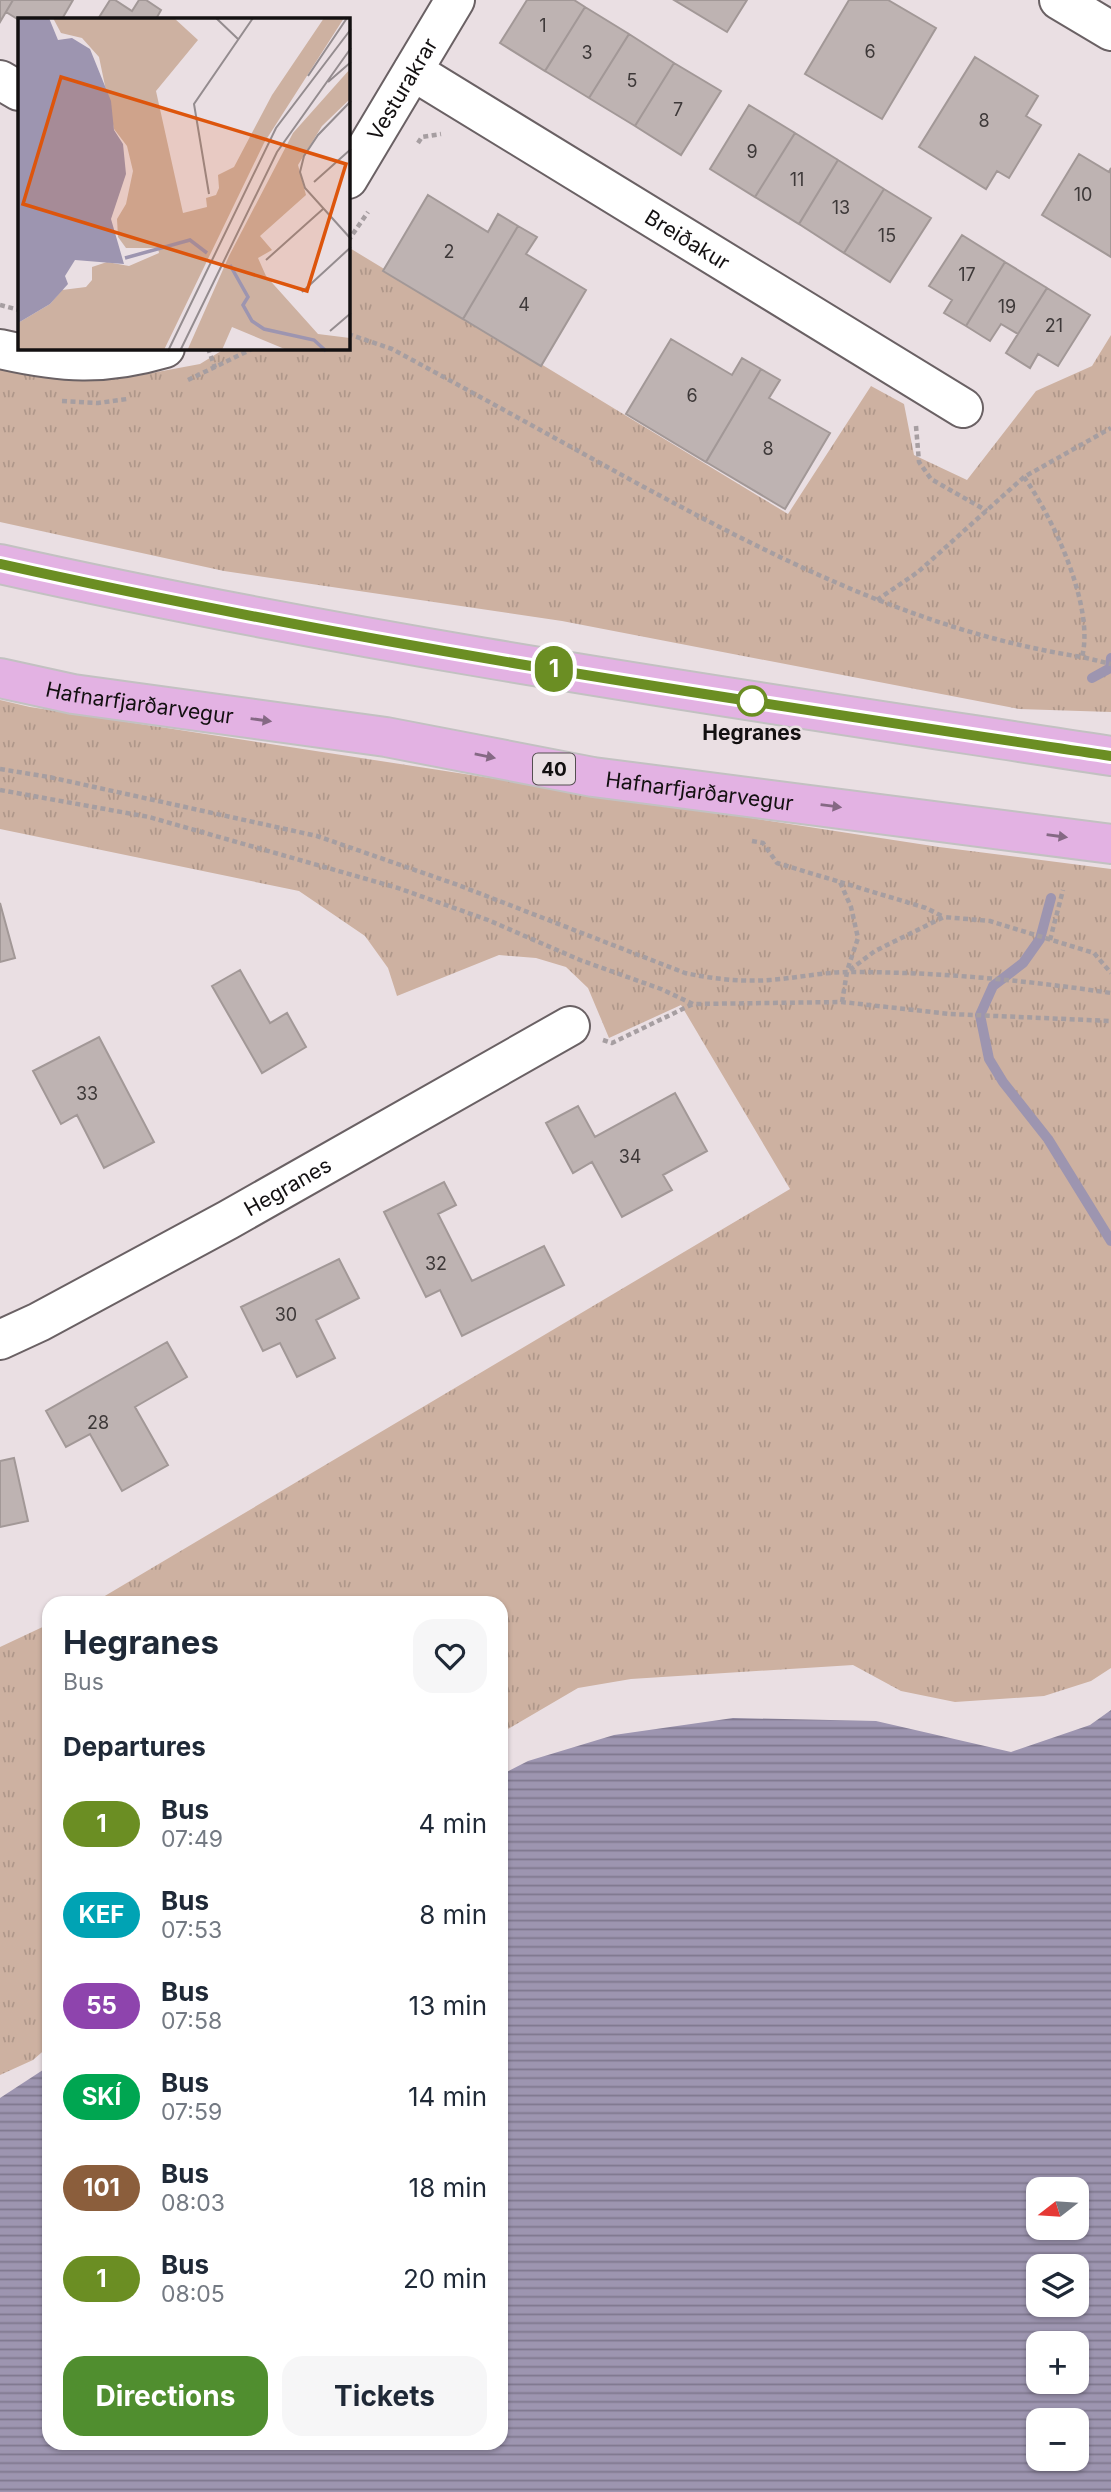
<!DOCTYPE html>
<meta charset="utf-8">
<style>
:root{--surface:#fff;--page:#f6f6f7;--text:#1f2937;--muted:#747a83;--accent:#508e2f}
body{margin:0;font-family:Inter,sans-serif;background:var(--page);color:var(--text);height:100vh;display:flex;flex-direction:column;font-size:26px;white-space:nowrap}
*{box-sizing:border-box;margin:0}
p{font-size:23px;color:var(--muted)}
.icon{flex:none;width:38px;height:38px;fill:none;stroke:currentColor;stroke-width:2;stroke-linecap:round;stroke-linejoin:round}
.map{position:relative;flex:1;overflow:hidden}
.panel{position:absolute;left:42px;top:1596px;width:466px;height:854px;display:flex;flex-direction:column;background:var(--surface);border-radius:21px;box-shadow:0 2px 5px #0004}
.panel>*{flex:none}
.badge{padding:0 14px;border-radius:23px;font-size:24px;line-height:46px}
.needle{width:46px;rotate:253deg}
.tools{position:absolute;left:1026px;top:2177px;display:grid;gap:14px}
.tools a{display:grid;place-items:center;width:63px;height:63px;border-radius:14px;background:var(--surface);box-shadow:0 2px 5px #0004;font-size:35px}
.map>.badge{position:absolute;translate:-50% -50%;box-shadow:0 0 0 4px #fff}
h2{padding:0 21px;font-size:26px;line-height:63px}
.round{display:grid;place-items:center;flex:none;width:74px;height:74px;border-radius:21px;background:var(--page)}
.head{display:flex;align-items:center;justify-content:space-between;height:119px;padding:0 21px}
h1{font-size:33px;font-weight:700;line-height:52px}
.cta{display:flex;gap:14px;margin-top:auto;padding:14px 21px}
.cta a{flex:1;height:80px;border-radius:21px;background:var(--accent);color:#fff;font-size:28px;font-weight:700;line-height:80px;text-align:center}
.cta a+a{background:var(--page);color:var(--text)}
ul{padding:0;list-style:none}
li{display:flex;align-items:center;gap:21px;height:91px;padding:0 21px}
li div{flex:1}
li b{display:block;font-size:26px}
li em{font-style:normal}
li .badge{min-width:77px;font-weight:700;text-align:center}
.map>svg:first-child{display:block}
.grass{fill:url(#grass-tufts)}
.water{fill:url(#water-rules);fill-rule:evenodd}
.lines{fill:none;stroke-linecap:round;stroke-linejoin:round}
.stream{stroke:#9d95b0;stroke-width:10}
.building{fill:#beb3b2;stroke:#a29897;stroke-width:2}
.minor-casing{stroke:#6a6164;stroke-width:42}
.major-casing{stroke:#c2c1c1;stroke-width:42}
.path{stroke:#a69ea1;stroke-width:4.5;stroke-dasharray:5 3.5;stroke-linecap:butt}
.minor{stroke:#fff;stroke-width:38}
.major{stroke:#e3b2e3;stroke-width:38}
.oneway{fill:#856984}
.line-casing{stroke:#fff;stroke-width:16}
.line{stroke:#6b8e23;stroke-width:10}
.stop-dot{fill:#fff;stroke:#6b8e23;stroke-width:3.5}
.labels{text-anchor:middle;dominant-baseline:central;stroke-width:5;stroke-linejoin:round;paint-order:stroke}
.number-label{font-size:18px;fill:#3e3939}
.shield{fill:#eadfe3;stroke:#544e50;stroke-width:2}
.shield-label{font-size:19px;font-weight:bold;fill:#131011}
.street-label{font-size:21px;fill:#131011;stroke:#eadfe3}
.stop-label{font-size:21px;font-weight:bold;fill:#131011;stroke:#eadfe3}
.inset-river{fill:none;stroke:#9d95b0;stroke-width:3.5}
.inset-road{fill:none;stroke:#948c8f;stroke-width:2}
.view{fill:#dd550c;fill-opacity:0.15;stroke:#dd550c;stroke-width:3.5}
.inset-edge{fill:none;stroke:#131011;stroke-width:3.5}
</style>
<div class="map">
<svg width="1111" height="2492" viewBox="0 0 1111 2492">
<defs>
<pattern id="grass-tufts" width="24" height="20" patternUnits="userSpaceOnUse" patternTransform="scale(1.75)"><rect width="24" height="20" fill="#cdb1a1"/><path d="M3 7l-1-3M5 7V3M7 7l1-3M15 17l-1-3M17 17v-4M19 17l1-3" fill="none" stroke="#af978a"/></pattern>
<pattern id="water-rules" width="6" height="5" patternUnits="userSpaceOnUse" patternTransform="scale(1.75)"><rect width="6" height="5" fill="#9d95b0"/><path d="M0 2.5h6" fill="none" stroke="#7f788e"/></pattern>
</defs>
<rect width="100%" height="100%" fill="#eadfe3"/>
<path class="grass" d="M348,247L788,514L871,386L904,404L914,455L967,480L1036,391L1092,366L1111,335V712L1019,709L562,621L224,571L0,522V365L125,378L200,364L226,348H348Z
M0,700L30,707L939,847L1111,869V1668L1091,1681L1044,1696L955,1702L901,1691L853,1665L631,1679L578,1688L501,1733L500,1603H93L790,1189L681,1005L609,1038L588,988L566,967L536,958L499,955L397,996L388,968L365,936L299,891L0,829Z
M49,1624V2046L33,2060L0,2075V1647Z"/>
<path class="water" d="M1111,1710V2492H0V2098L49,2066V2443H500L501,1775L528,1761L614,1735L733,1718L876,1721L1011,1752L1090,1725ZM1038,2189H1076V2228H1038ZM1038,2266H1076V2305H1038ZM1038,2343H1076V2382H1038ZM1038,2420H1076V2459H1038Z"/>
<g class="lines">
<path class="stream" d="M1092,678L1110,668L1111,658
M1051,898L1040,939L1023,963L993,986L980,1015L989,1059L1003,1082L1048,1139L1111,1241"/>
</g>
<path class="building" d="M0,0H13L0,22Z
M13,0H73L62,19L19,20L6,12Z
M110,0H115L132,11L139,0H146L161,10L156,19H98Z
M527,0H574L585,7L545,71L500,43Z
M674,0H747L727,32Z
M849,0H888L936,28L882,119L805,74Z
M585,7L629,34L589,98L545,71Z
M629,34L674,63L635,126L589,98Z
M975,57L1038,96L1026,116L1041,125L1009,178L997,171L986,189L919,147Z
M674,63L721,91L681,155L635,126Z
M749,105L795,133L755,197L710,169Z
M795,133L838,160L799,224L755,197Z
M1079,154L1109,172L1111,168V257L1042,215Z
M838,160L884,189L844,253L799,224Z
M884,189L931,218L890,282L844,253Z
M428,195L488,232L498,214L518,226L463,319L383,271Z
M518,226L537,237L526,254L586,290L541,366L463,319Z
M962,235L1005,262L966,326L944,313L952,300L929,286Z
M1005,262L1047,288L1018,334L1001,324L990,341L966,326Z
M1047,288L1090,315L1058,366L1038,354L1030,368L1006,353Z
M671,339L732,375L742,358L761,369L706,462L626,414Z
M761,369L780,380L769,398L830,433L785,509L706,462Z
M0,903L15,958L0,962Z
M240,970L270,1023L287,1013L306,1047L262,1073L212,986Z
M99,1037L154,1142L104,1168L77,1115L61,1124L33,1071Z
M675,1093L707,1151L663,1175L672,1190L622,1217L592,1162L573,1173L546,1123L578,1106L595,1137Z
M444,1182L456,1205L438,1214L472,1281L544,1246L564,1285L462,1336L440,1290L426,1297L384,1212Z
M339,1259L359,1298L316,1320L335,1358L297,1377L280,1343L263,1351L241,1307Z
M167,1342L187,1377L135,1407L168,1465L122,1491L90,1434L66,1447L46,1411Z
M14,1458L28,1521L0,1527V1461Z"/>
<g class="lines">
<g class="minor-casing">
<g id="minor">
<path d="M1059,0L1111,31"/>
<path id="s1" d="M413,71L963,408"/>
<path d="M0,80L19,91"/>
<path id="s2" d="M348,179L455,0"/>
<path d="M0,349C61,363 104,366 165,348"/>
<path id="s3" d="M0,1340L39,1322L228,1220L570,1026"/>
</g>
</g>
<g class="major-casing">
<g id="major">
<path d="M0,564C367,646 740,699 1111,756"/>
<path id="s4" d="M0,678L73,694L386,737L593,777L1111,844"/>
</g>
</g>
<path class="path" d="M418,143L422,137L441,134
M348,241L368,212
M0,305L19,310
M348,334L392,349C468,390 544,432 620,474C765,553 917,632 1082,657
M208,348L215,368
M188,380L254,348
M62,401L98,403L127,399
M916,426L919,462L931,479L987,511
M1024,477C1053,518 1095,607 1082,657L1111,664
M877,600L918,572L1024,477L1111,428
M0,769L49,777L317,836L458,885L685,973C713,979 741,982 770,980C797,978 823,972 850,972C938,972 1024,980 1111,993
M0,790L149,817L398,888L488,920L580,960L661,989L693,1004L842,1002L950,1014L1111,1021
M752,841L763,843L777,863L840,882L851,907L858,938L847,971
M840,882L926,908L944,917
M1050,940L1063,890
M842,1002L847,972L875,951L944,917L990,921L1094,953L1111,973
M603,1040L612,1043L693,1004"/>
<use href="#minor" class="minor"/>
<use href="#major" class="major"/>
</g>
<defs><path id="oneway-solid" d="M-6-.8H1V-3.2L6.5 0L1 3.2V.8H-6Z" transform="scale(1.75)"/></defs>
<g class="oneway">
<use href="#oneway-solid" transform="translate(261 720) rotate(8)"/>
<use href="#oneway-solid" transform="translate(485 756) rotate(11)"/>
<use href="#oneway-solid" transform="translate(831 806) rotate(7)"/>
<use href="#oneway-solid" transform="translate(1057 836) rotate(8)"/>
</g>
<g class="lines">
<g class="line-casing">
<path id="line" d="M0,564C367,646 739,700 1111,756"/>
</g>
<use href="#line" class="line"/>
</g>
<circle class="stop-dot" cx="752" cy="701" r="14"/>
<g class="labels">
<g class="number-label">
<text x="543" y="25">1</text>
<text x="870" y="51">6</text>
<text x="587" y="52">3</text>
<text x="632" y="80">5</text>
<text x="678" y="109">7</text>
<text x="984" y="120">8</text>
<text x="752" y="151">9</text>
<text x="797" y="179">11</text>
<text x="1083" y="194">10</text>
<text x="841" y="207">13</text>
<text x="887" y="235">15</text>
<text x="449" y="251">2</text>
<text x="967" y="274">17</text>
<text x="524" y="304">4</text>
<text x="1007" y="306">19</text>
<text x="1054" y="325">21</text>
<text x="692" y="395">6</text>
<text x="768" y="448">8</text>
<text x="87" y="1093">33</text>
<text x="630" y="1156">34</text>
<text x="436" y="1263">32</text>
<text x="286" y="1314">30</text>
<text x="98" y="1422">28</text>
</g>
<rect class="shield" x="533" y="753.5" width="42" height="31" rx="5"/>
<g class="shield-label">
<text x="554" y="769">40</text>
</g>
<g class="street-label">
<text stroke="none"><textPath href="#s2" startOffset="105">Vesturakrar</textPath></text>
<text stroke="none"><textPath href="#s1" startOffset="322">Breiðakur</textPath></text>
<text stroke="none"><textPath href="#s4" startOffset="142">Hafnarfjarðarvegur</textPath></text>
<text stroke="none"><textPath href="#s4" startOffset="709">Hafnarfjarðarvegur</textPath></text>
<text stroke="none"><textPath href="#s3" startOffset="326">Hegranes</textPath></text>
</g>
<g class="stop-label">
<text x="752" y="732">Hegranes</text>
</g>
</g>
<g transform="translate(18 18)">
<rect width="332" height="332" fill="#eadfe3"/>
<path d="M35,0H156L180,22L138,73L165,195L189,189L188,180L198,177L201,170L200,157L216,149L254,77L306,0H326L246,125L146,332L0,333V305L32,286L44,272L68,269L74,262V249L89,244L111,248L141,235L140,230H108L100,219L99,201L108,186L115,153L109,128L96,111L81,39L64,20L43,15ZM332,51V81L304,108L280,147L288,177L242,218L254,232L240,240L248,258L300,316L332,320V332H269L214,309L204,332L169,333L211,238L275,115Z" fill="#cdb1a1"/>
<path d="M121,10L149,35L135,51L107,26Z" fill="#cdb1a1"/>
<path d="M0,0H31L40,22L54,20L72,31L93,83L96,112L105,126L108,156L93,201L106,246L57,242L47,258L50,266L32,286L0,305Z" fill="#9d95b0"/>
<path class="inset-river" d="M107,240L172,222L189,235M212,247L230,279L225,287L234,303L246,311L296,322L308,333"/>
<path class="inset-road" d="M198,0L220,21M290,58L329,0M310,64L333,44M333,83L300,117L286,138L282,154L287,170L333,221M296,164L333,131M191,176L176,86L235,0M248,242L305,191M284,274L333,229M312,313L333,295M150,333L258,110L333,11M162,333L259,134L333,30"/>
<path class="view" d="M43,59L328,146L289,273L5,186Z"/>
<rect width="332" height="332" class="inset-edge"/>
</g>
</svg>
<div class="tools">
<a><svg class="needle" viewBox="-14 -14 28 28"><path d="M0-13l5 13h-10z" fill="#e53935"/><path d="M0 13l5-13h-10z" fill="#747a83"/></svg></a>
<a><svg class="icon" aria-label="layers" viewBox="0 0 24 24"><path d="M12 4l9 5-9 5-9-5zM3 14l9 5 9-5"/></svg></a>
<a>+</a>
<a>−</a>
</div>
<b class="badge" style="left:554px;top:669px;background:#6b8e23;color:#fff">1</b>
<section class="panel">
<div class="head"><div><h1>Hegranes</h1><p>Bus</p></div><a class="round"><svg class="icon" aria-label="heart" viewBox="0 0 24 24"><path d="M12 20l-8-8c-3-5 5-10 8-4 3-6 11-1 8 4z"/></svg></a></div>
<h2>Departures</h2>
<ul>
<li><span class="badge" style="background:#6b8e23;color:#fff">1</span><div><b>Bus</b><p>07:49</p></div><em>4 min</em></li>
<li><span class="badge" style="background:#00a3b4;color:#fff">KEF</span><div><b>Bus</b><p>07:53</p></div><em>8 min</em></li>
<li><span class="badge" style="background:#8e44ad;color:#fff">55</span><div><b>Bus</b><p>07:58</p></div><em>13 min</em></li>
<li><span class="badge" style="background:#00a651;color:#fff">SKÍ</span><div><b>Bus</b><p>07:59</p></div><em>14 min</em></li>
<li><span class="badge" style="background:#8b5e3c;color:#fff">101</span><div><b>Bus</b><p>08:03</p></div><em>18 min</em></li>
<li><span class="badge" style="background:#6b8e23;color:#fff">1</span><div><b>Bus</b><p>08:05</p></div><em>20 min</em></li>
</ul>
<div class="cta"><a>Directions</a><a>Tickets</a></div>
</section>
</div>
